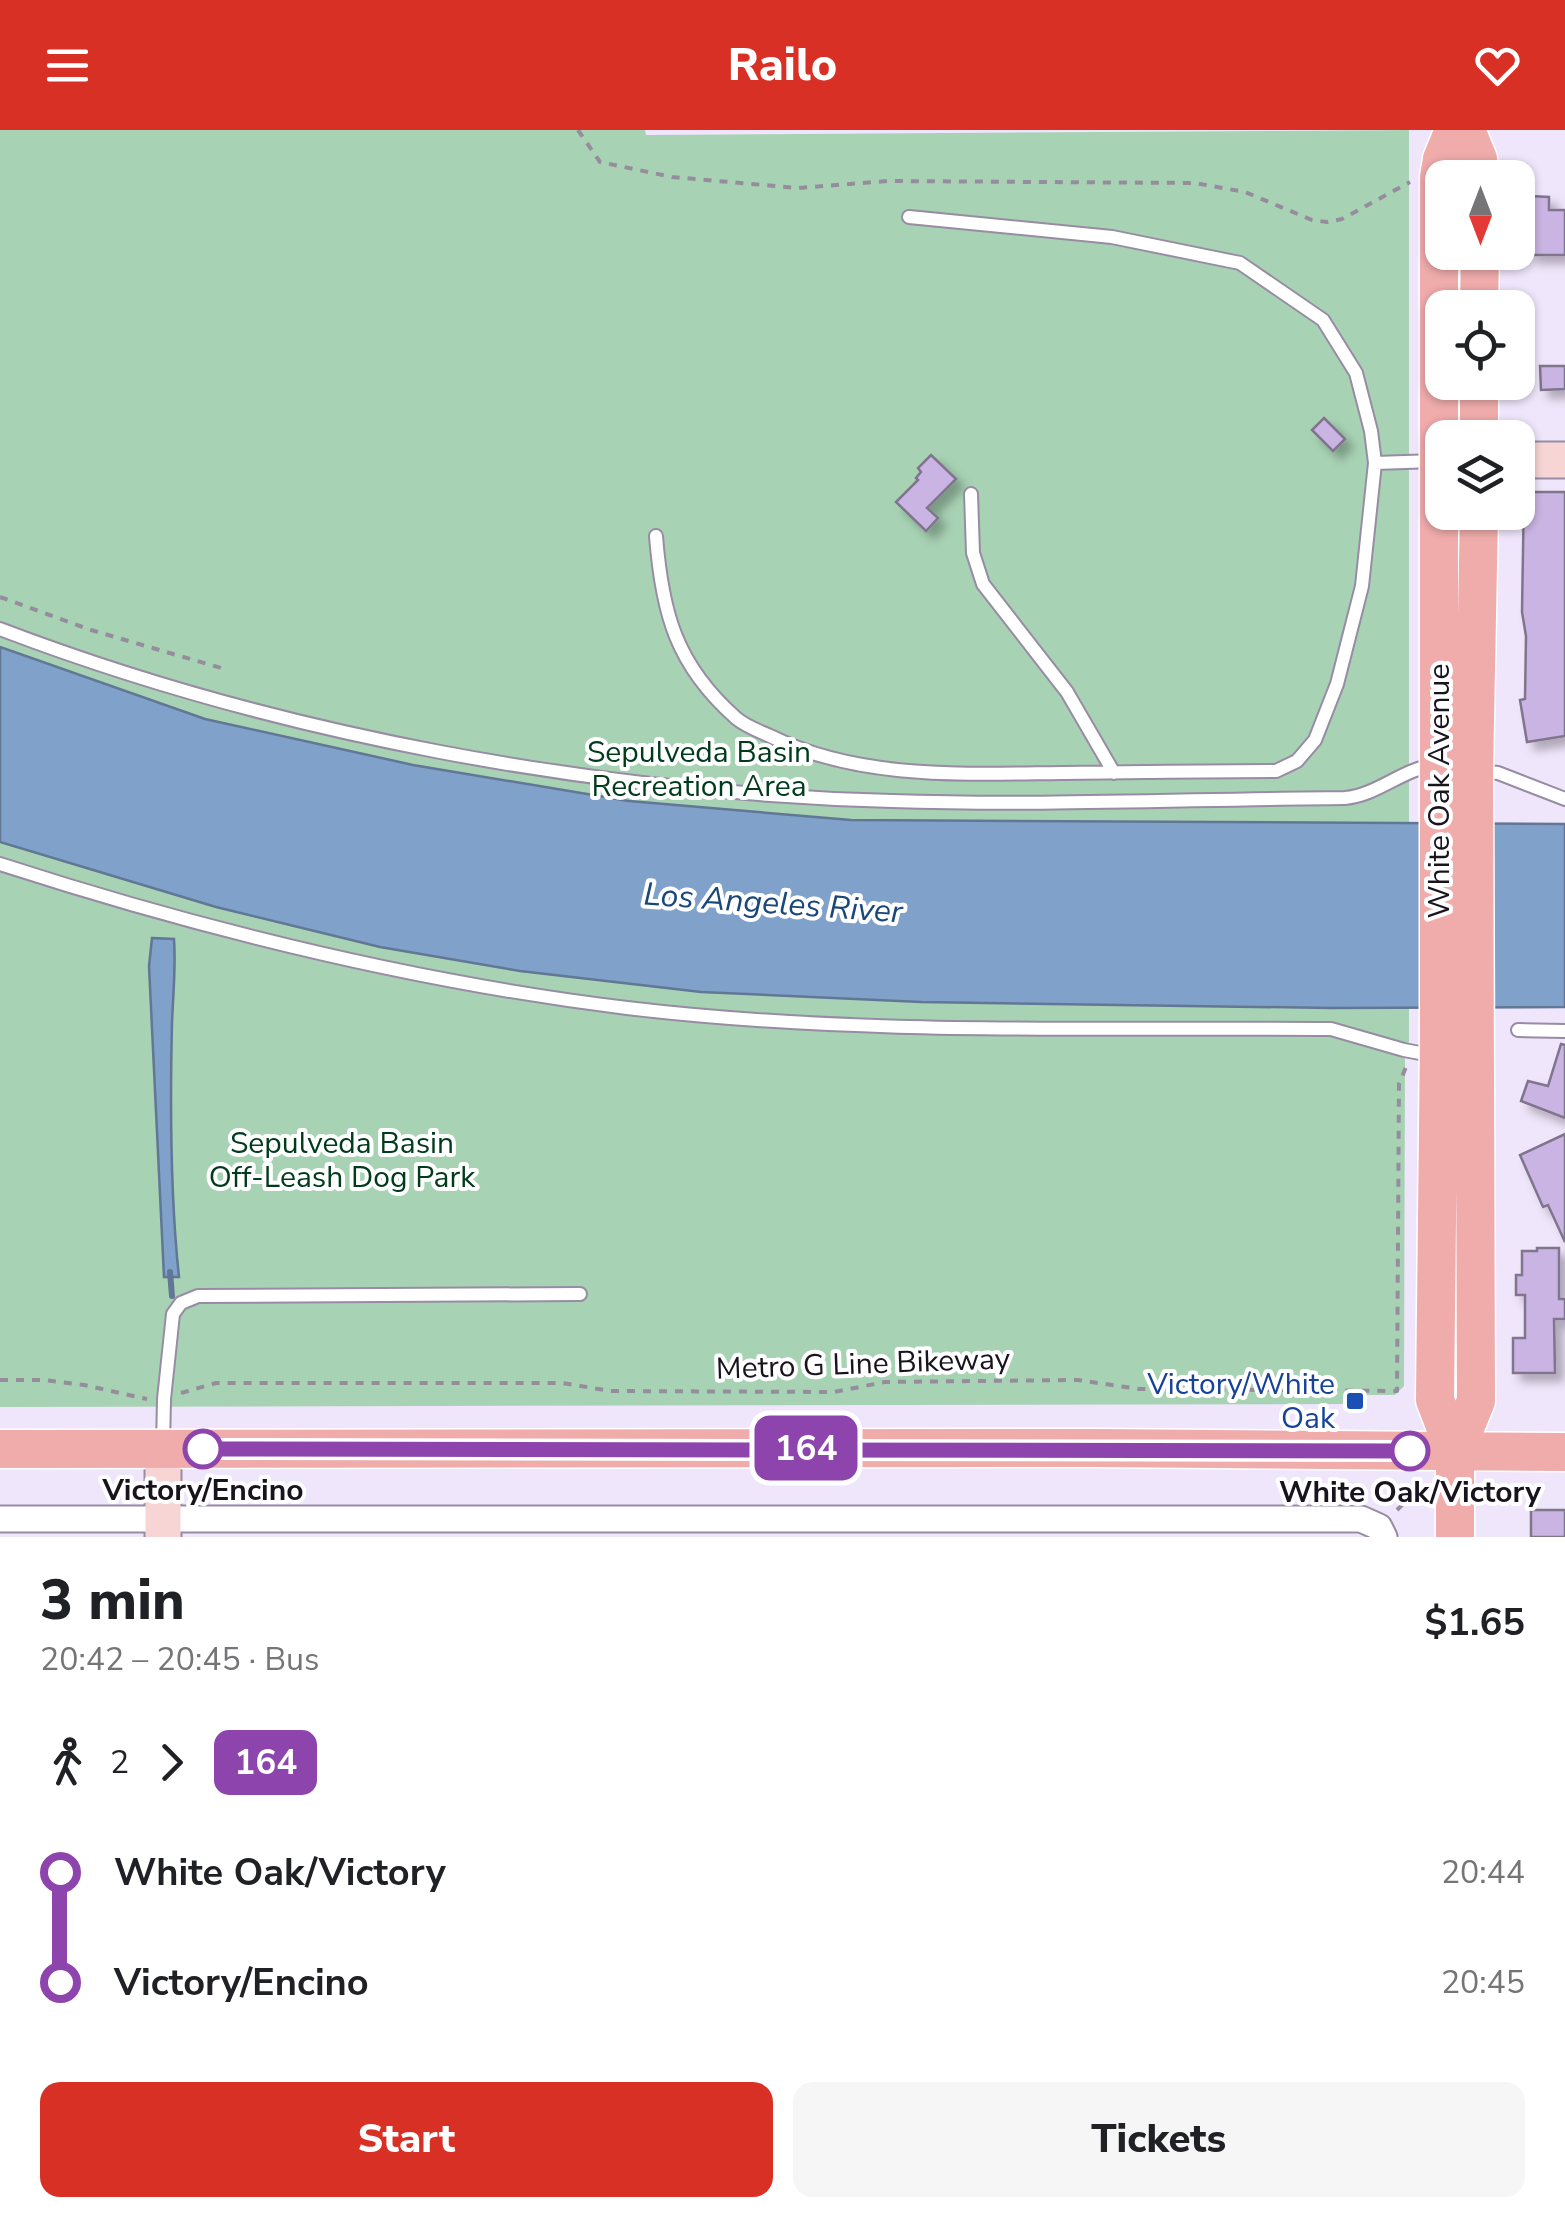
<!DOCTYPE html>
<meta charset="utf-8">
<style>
:root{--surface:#fff;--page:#f6f6f6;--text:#202124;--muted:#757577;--accent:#d93025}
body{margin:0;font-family:"Nunito Sans",sans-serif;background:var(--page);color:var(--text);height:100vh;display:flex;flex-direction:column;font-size:38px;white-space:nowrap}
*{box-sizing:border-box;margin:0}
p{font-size:32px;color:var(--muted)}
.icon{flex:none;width:55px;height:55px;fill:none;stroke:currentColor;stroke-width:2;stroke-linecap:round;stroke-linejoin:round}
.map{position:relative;height:1407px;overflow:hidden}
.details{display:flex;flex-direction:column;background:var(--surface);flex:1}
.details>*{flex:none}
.badge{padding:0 20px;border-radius:15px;font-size:35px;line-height:65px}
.needle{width:65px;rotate:180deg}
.fabs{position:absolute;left:1425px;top:30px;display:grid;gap:20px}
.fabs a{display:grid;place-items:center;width:110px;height:110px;border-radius:20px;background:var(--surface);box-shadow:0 2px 8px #0004;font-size:50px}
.map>.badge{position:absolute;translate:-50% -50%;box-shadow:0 0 0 5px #fff}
.legs{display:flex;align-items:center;gap:15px;height:110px;padding:0 40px;font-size:32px}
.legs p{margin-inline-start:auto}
.head{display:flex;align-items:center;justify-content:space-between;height:170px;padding:0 40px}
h1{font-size:55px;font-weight:800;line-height:75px}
.primary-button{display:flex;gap:20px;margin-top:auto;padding:20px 40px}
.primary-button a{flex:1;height:115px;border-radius:20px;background:var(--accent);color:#fff;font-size:40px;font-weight:800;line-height:115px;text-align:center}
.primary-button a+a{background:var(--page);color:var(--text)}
ul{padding:0 40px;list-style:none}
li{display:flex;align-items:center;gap:35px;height:110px;font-size:38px}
li i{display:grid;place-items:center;width:15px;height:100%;margin:0 12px;background:currentColor}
li i::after{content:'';width:25px;height:25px;margin:-12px;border:8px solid;border-radius:50%;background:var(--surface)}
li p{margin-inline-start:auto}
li:first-child i{background:linear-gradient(#0000 50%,currentColor 0)}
li:last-child i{background:linear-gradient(currentColor 50%,#0000 0)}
header{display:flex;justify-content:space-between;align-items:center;height:130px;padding:0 40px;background:var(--accent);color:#fff;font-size:45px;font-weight:800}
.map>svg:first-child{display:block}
.green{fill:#a8d2b4}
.water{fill:#80a1c9;stroke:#617795;stroke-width:2.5}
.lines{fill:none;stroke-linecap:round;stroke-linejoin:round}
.stream{stroke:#617795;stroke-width:6}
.building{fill:#cab4e3;stroke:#7f748c;stroke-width:2.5;filter:url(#shadow)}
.lane-casing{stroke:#978ca4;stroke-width:16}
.street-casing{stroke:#978ca4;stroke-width:29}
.secondary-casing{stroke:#978ca4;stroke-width:39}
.primary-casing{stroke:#fff;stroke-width:41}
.path{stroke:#958d9d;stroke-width:4;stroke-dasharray:8 8;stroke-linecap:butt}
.lane{stroke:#fff;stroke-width:12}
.street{stroke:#fff;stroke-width:25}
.secondary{stroke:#f7d5d5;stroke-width:35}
.primary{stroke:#efacab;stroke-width:38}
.line-1-casing{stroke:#fff;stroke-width:22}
.line-1{stroke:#8e44ad;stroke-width:15}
.transit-dot{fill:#1a4fb4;stroke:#fff;stroke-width:4}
.stop-1-dot{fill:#fff;stroke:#8e44ad;stroke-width:5}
.labels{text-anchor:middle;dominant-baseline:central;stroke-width:8;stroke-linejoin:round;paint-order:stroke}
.park-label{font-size:30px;fill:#003b1c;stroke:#fff}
.street-label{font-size:30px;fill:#18141d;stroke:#fff}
.transit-label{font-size:30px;fill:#164399;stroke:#fff;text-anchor:end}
.stop-label{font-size:30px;font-weight:bold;fill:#18141d;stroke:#fff}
.water-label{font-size:32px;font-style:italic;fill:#19477a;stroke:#fff}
</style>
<header><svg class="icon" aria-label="menu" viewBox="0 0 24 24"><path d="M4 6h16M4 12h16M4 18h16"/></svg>Railo<svg class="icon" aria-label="heart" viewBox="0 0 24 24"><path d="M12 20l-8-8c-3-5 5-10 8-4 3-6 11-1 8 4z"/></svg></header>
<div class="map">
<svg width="1565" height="1407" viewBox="0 0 1565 1407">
<defs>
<filter id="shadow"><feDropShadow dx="8" dy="8" stdDeviation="5" flood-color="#0004"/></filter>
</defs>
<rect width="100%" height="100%" fill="#f0e6fb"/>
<path class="green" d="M0,0H645L646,5L1409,0V911L1405,927L1404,1256L1395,1265H1350L1349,1274L0,1277Z"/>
<path class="water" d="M0,517L205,589L413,635L629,671L851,690L1565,694V877L1331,878L921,872L701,862L520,841L380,817L216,777L0,712Z
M152,808L174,809C176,838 173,865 172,893C170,977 170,1064 179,1147H164L149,836Z"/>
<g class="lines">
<path class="stream" d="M170,1142L172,1166"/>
</g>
<path class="building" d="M1530,66L1549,67V80H1565V125H1529Z
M1540,236H1565V259L1541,260Z
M1324,288L1345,309L1333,321L1312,300Z
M931,325L956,349L927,378L938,388L926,401L896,372L918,350L916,348L921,342L918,338Z
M1524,362H1565V606L1527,612L1520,570L1525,569L1526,506L1522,482Z
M1561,914L1565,915V988L1521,971L1528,951L1548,956Z
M1565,1004V1112L1548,1075L1543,1077L1520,1025Z
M1537,1118H1559V1169H1565V1189H1554L1555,1243H1513V1208H1525V1165H1516V1145H1522V1121H1537Z
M1531,1380H1565V1407H1531Z"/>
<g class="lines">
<g class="lane-casing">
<path id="lane" d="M1375,333L1436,331
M971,364L973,423L983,454L1067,562L1114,643
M656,406C662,483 676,535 736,588C745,596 759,601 770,606C859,650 965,644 1062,643C1133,642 1205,641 1276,641L1297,631L1315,610L1337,554L1362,456L1375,333L1371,301L1356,243L1323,190L1240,133L1112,107L909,87
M0,499C278,605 595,663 892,671C1043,676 1194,669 1345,668C1378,665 1402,639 1435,635
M1478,641L1498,643L1565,669
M0,734C204,800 414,852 627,878C860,906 1097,897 1331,899L1404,920L1436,926
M1518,900L1565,901
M163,1317L164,1269L173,1184L181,1173L198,1166L580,1164"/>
</g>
<g class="street-casing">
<path id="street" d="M0,1389H1361L1379,1397L1384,1407"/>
</g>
<g class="secondary-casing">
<path id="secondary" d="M1518,330H1565
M163,1407V1319"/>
</g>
<g class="primary-casing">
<path id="primary" d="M1454,0L1442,29L1439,47V907L1435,1270L1455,1322V1407
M1466,0L1478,29L1480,48
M1479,178L1480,122
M1479,308V252
M0,1319L1095,1318L1565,1322
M1455,1322L1476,1271L1474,641L1479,382"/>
</g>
<path class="path" d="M578,0L600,32L672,47L798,58L888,51L1195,53L1245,62L1312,90L1327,92L1342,89L1410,52
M0,467L91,500L221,538
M0,1250H43L84,1255L147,1269
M181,1263L216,1253H562L611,1261L834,1262L885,1252L1078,1250L1139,1259L1397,1261L1399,954L1406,937
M1397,1380L1408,1369"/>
<use href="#lane" class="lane"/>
<use href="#street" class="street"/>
<use href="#secondary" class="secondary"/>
<use href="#primary" class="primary"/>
</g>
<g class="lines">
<g class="line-1-casing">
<path id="line-1" d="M203,1319L1410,1321"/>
</g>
<use href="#line-1" class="line-1"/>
</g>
<rect class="transit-dot" x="1345" y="1261" width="20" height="20" rx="5"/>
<g class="stop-1-dot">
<circle cx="203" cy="1319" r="18"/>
<circle cx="1410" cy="1321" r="18"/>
</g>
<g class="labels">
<g class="park-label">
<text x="699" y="622">Sepulveda Basin<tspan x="699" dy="34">Recreation Area</tspan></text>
<text x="342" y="1013">Sepulveda Basin<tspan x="342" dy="34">Off-Leash Dog Park</tspan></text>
</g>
<g class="street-label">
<text transform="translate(1439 661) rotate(-90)">White Oak Avenue</text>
<text transform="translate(863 1234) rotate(-2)">Metro G Line Bikeway</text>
</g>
<g class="transit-label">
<text x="1335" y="1254">Victory/White<tspan x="1335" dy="34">Oak</tspan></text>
</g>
<g class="stop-label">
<text x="203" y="1360">Victory/Encino</text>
<text x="1410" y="1362">White Oak/Victory</text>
</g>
<g class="water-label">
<text transform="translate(773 773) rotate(4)">Los Angeles River</text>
</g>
</g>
</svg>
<div class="fabs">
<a><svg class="needle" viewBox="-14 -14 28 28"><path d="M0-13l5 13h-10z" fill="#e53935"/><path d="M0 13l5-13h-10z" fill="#757577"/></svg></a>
<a><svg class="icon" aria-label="locate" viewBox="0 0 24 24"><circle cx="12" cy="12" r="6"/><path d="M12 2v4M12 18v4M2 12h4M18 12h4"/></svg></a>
<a><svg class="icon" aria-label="layers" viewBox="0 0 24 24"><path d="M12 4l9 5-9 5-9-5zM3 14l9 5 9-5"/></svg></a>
</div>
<b class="badge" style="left:806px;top:1318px;background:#8e44ad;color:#fff">164</b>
</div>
<section class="details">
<div class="head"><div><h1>3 min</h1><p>20:42 – 20:45 · Bus</p></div><b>$1.65</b></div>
<div class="legs"><svg class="icon" aria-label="walk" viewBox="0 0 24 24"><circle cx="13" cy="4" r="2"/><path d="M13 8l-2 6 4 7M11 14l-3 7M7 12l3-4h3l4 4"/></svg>2<svg class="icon" aria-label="forward" viewBox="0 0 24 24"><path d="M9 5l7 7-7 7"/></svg><b class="badge" style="background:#8e44ad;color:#fff">164</b></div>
<ul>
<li><i style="color:#8e44ad"></i><b>White Oak/Victory</b><p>20:44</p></li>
<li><i style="color:#8e44ad"></i><b>Victory/Encino</b><p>20:45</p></li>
</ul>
<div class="primary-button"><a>Start</a><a>Tickets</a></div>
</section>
